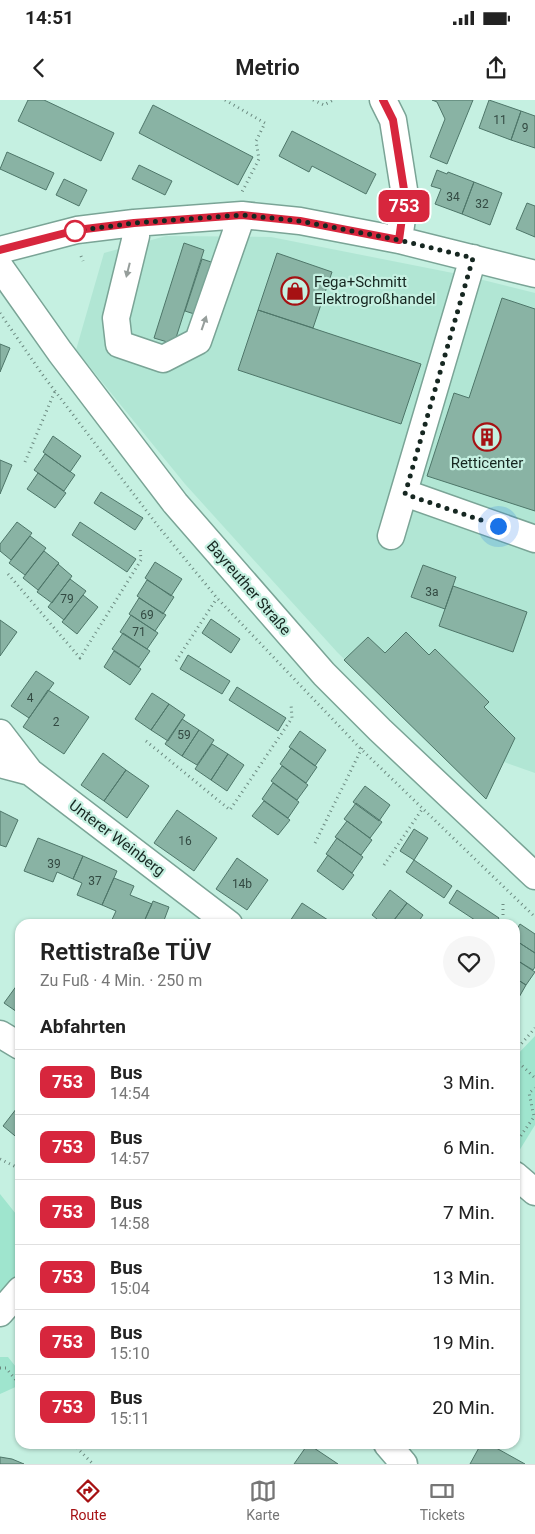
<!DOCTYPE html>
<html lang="de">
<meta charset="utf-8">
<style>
:root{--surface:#fff;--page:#f6f6f6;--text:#222;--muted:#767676;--line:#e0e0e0;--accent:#a61113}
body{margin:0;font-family:Roboto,sans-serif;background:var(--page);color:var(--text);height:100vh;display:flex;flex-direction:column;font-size:19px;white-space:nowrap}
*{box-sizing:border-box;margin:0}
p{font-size:16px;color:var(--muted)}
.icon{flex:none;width:28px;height:28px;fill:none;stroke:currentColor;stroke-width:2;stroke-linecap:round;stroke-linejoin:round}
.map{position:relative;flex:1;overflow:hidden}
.side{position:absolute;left:15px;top:819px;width:505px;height:530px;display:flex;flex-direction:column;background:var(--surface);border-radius:15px;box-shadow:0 1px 4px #0004}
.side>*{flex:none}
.badge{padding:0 10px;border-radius:8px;font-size:18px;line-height:32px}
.you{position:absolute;width:25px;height:25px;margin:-12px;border:4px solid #fff;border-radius:50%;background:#1a73e8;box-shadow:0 0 0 8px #1a73e833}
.map>.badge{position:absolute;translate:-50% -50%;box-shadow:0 0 0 2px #fff}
h2{padding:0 25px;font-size:19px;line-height:45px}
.round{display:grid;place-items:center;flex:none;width:52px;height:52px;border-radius:26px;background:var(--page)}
.headline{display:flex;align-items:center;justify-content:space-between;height:85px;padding:0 25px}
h1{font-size:24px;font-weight:600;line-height:38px}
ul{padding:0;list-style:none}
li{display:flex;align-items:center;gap:15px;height:65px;padding:0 25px;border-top:1px solid var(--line)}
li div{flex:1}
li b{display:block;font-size:19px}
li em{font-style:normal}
li .badge{min-width:55px;font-weight:700;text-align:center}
.status{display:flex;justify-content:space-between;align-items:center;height:35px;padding:0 25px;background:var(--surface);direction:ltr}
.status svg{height:14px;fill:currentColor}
header{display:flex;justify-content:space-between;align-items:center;height:65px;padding:0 25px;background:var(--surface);font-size:22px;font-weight:600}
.tab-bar{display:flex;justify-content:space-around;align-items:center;height:70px;border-top:1px solid var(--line);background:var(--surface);font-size:14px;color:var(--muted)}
.tab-bar a{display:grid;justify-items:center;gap:2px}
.tab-bar .current{color:var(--accent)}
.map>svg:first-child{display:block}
.built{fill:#b1e6d4}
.green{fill:#9fe5ce}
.building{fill:#89b3a4;stroke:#4e7669}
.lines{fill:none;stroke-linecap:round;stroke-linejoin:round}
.minor-casing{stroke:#7aa496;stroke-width:29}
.path{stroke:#6c8a80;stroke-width:3;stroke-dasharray:1 4;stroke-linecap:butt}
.minor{stroke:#fff;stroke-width:26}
.oneway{fill:#969e9b}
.line-casing{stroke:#fff;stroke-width:11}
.line{stroke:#d7263d;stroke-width:8}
.walk{stroke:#162721;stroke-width:5;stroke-dasharray:0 9}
.stop-dot{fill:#fff;stroke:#d7263d;stroke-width:2.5}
.labels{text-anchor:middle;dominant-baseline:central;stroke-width:4.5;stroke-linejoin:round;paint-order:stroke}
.number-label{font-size:12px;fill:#334a42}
.poi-label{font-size:15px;fill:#162721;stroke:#c5f0e1;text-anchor:start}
.street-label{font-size:15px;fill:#162721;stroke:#c5f0e1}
</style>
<div class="status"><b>14:51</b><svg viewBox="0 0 49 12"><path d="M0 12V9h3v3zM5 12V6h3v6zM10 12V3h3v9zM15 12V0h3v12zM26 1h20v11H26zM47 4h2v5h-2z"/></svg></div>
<header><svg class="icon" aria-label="back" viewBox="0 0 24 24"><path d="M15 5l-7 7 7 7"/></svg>Metrio<svg class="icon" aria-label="share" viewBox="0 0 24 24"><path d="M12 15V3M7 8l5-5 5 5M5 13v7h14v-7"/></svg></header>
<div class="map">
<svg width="535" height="1364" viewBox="0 0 535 1364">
<rect width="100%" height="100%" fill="#c5f0e1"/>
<path class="built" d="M166,136L271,137L463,175L535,193V673L504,662L486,699L337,552L185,384L76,250L104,153Z"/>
<path class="green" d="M535,936V1025L519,1051L515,1048V957Z
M0,1094L20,1119V1176L0,1199Z
M0,1257H8L20,1272V1285L0,1294Z"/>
<path class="building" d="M28,0H44L114,33L101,61L18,21Z
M432,0H473L447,64L430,57L445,19L437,2Z
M489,0L521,11L511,40L479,28Z
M153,5L253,57L238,85L139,33Z
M521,11L535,16V48L511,40Z
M292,31L376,74L366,94L312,66L309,72L279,56Z
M7,52L54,73L46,90L0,69Z
M139,65L172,81L165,95L132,79Z
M437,70L447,74L448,72L474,82L462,114L435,104L441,89L431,86Z
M64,79L87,90L79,106L56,95Z
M474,82L502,93L490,125L462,114Z
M527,103L535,106V137L516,129Z
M184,143L204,150L174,244L154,238Z
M277,153L332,172L313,228L258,210Z
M202,159L236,170L219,222L185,211Z
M502,198L535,209V411L427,376L454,293L469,298Z
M258,210L421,264L401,324L238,270Z
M0,244L10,248L0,272Z
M53,336L81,356L70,372L43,352Z
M45,354L75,375L64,391L34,370Z
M0,360L12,365L0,394Z
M38,373L66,393L55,408L27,389Z
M101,392L143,418L135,430L94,403Z
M17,422L32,433L11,460L0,451V444Z
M80,422L136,459L127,472L72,435Z
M30,436L46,448L25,475L9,463Z
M44,451L59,463L38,490L23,478Z
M155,462L182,479L171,496L145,478Z
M58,464L72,476L52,503L37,492Z
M423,465L456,477L445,509L411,497Z
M70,479L86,491L64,520L48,507Z
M147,480L174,497L163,514L137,496Z
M453,486L527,512L513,552L439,526Z
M83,495L98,507L77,534L62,522Z
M139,498L166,515L155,531L129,514Z
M131,515L158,533L147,549L120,532Z
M211,519L240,539L231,553L202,533Z
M0,520L17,532L0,556Z
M406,532L429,555L435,549L489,602L484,607L515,638L486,699L344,560L368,537L385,553Z
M123,533L150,551L139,567L112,549Z
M114,551L141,569L130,585L104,567Z
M188,555L230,581L222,594L180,569Z
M36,571L54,583L29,618L11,606Z
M237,587L286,618L278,631L229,600Z
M48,590L89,617L64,654L23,627Z
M152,593L169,604L151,630L135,619Z
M169,604L185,615L168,641L151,630Z
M182,619L199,630L182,656L165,644Z
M199,630L214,640L197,665L182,656Z
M300,631L326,650L315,666L289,647Z
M212,644L228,654L211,680L195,669Z
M291,648L317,667L306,683L280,664Z
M103,653L126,670L104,701L81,685Z
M228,654L244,665L227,691L211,680Z
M282,666L308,685L297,700L271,681Z
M126,670L149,686L127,718L104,701Z
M273,683L299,702L288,718L262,699Z
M365,686L390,705L379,721L353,702Z
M264,701L290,720L278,735L252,716Z
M356,703L382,722L370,738L344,719Z
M177,710L217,738L194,771L154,743Z
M0,711L18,720L6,747L0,745Z
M347,721L372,740L361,755L335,737Z
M414,729L428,738L414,760L400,751Z
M38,738L83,756L73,779L57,772L53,782L24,771Z
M337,738L363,757L352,773L326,754Z
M328,755L354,775L343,790L317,771Z
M83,756L117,771L102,805L77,795L82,783L73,779Z
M237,758L268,780L247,810L216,789Z
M414,760L452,786L444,798L406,772Z
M114,778L134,786L130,795L152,804L143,824H110L116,811L102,805Z
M390,790L407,803L391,824H383L372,815Z
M457,790L499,818L495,824H481L449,803Z
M153,801L169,807L163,823L164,824H143Z
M302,803L334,824H288Z
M407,803L423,815L417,824H391Z
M520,824L535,834V853L515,840V832Z
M515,840L535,853V867L533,870L515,859Z
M515,859L535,872L526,885L515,878Z
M515,878L526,885L518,899L515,897Z
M20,881V914L4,903Z
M20,1004V1040L3,1026Z
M308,1344L338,1364H294Z
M481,1344H489L525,1364H470Z
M0,1357L12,1359L24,1364H0Z"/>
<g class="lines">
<g class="minor-casing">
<path id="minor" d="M383,0L393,20L405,96L399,140
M134,123L136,136L116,218L119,244L163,259L198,241L242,115
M0,150L77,130L134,123L242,115L300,121L399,140L535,174
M0,167L60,252L175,403L324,574L380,630L535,776
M405,393L535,439
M391,436L473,158
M0,633L30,672
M0,664L30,672L229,824
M0,934L20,946
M515,1075L535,1092
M0,1213L20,1190
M387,1344L404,1364"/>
</g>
<path class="path" d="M225,0L265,23L256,41L259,59L242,92
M313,0L324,5L333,0
M81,156L83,161
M0,213L42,274L158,426L217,498L361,649L535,817
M25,362L55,291
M8,474L80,558L141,460L140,447
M176,561L217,498
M146,641L230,710L292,618L291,604
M315,743L362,648
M384,765L423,708
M500,824L503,820V804
M515,951L535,928
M515,959L535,978
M515,1044L534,1017L529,993L535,988
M0,1059L20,1069
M0,1268H6L20,1285
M73,1344L93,1364"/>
<use href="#minor" class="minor"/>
</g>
<defs><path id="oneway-solid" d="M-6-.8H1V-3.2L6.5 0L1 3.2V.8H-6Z" transform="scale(1.25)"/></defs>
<g class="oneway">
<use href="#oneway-solid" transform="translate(128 170) rotate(104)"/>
<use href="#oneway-solid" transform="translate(204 223) rotate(-71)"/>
</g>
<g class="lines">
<g class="line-casing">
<path id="line" d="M0,150L77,130L134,123L242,115L300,121L399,140L405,96L393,20L383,0"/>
</g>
<use href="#line" class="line"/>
<path class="walk" d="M75,131L134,123L242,115L300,121L399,140L473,158L405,394L498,426"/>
</g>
<defs>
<g id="shop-ring" transform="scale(1.4375)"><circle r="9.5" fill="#c5f0e1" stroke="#a61113" stroke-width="1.5"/><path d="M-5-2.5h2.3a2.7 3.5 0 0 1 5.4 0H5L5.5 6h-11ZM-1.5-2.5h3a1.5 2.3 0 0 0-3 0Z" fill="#a61113"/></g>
<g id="building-ring" transform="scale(1.4375)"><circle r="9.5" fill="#c5f0e1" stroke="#a61113" stroke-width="1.5"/><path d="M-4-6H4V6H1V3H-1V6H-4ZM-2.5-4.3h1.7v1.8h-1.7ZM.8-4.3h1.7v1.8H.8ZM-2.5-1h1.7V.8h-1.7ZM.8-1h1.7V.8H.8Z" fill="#a61113"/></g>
</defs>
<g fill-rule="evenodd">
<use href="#shop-ring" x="295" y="191"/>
<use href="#building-ring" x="487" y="337"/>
</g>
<circle class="stop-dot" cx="75" cy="131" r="10"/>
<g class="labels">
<g class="number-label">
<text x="500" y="20">11</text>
<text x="525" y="28">9</text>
<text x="453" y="97">34</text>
<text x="482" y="104">32</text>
<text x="432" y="492">3a</text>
<text x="67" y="499">79</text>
<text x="147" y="515">69</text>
<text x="139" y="532">71</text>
<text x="30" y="598">4</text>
<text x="56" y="622">2</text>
<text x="184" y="635">59</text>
<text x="185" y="741">16</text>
<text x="54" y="764">39</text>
<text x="95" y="781">37</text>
<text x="242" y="784">14b</text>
</g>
<g class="poi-label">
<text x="314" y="182">Fega+Schmitt<tspan x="314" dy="17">Elektrogroßhandel</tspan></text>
<text x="487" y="363" text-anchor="middle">Retticenter</text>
</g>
<g class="street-label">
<text transform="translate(249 488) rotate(49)">Bayreuther Straße</text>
<text transform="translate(117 738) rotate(37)">Unterer Weinberg</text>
</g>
</g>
</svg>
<div class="you" style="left:498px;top:426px"></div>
<b class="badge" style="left:404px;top:106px;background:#d7263d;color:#fff">753</b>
<section class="side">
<div class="headline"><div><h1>Rettistraße TÜV</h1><p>Zu Fuß · 4 Min. · 250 m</p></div><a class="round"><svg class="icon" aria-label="heart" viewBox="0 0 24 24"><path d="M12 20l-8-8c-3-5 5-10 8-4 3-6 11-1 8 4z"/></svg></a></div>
<h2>Abfahrten</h2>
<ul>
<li><span class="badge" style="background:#d7263d;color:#fff">753</span><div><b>Bus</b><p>14:54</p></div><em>3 Min.</em></li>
<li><span class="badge" style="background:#d7263d;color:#fff">753</span><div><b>Bus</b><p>14:57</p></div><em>6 Min.</em></li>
<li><span class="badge" style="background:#d7263d;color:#fff">753</span><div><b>Bus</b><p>14:58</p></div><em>7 Min.</em></li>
<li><span class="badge" style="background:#d7263d;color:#fff">753</span><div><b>Bus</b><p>15:04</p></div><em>13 Min.</em></li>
<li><span class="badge" style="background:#d7263d;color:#fff">753</span><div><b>Bus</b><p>15:10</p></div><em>19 Min.</em></li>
<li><span class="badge" style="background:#d7263d;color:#fff">753</span><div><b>Bus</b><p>15:11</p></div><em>20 Min.</em></li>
</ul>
</section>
</div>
<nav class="tab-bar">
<a class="current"><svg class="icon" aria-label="directions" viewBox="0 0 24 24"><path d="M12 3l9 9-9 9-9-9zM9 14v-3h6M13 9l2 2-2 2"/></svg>Route</a>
<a><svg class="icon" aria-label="map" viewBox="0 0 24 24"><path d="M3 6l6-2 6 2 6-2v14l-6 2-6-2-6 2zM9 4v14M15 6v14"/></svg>Karte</a>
<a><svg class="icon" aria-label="tickets" viewBox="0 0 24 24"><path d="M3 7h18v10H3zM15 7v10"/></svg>Tickets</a>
</nav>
